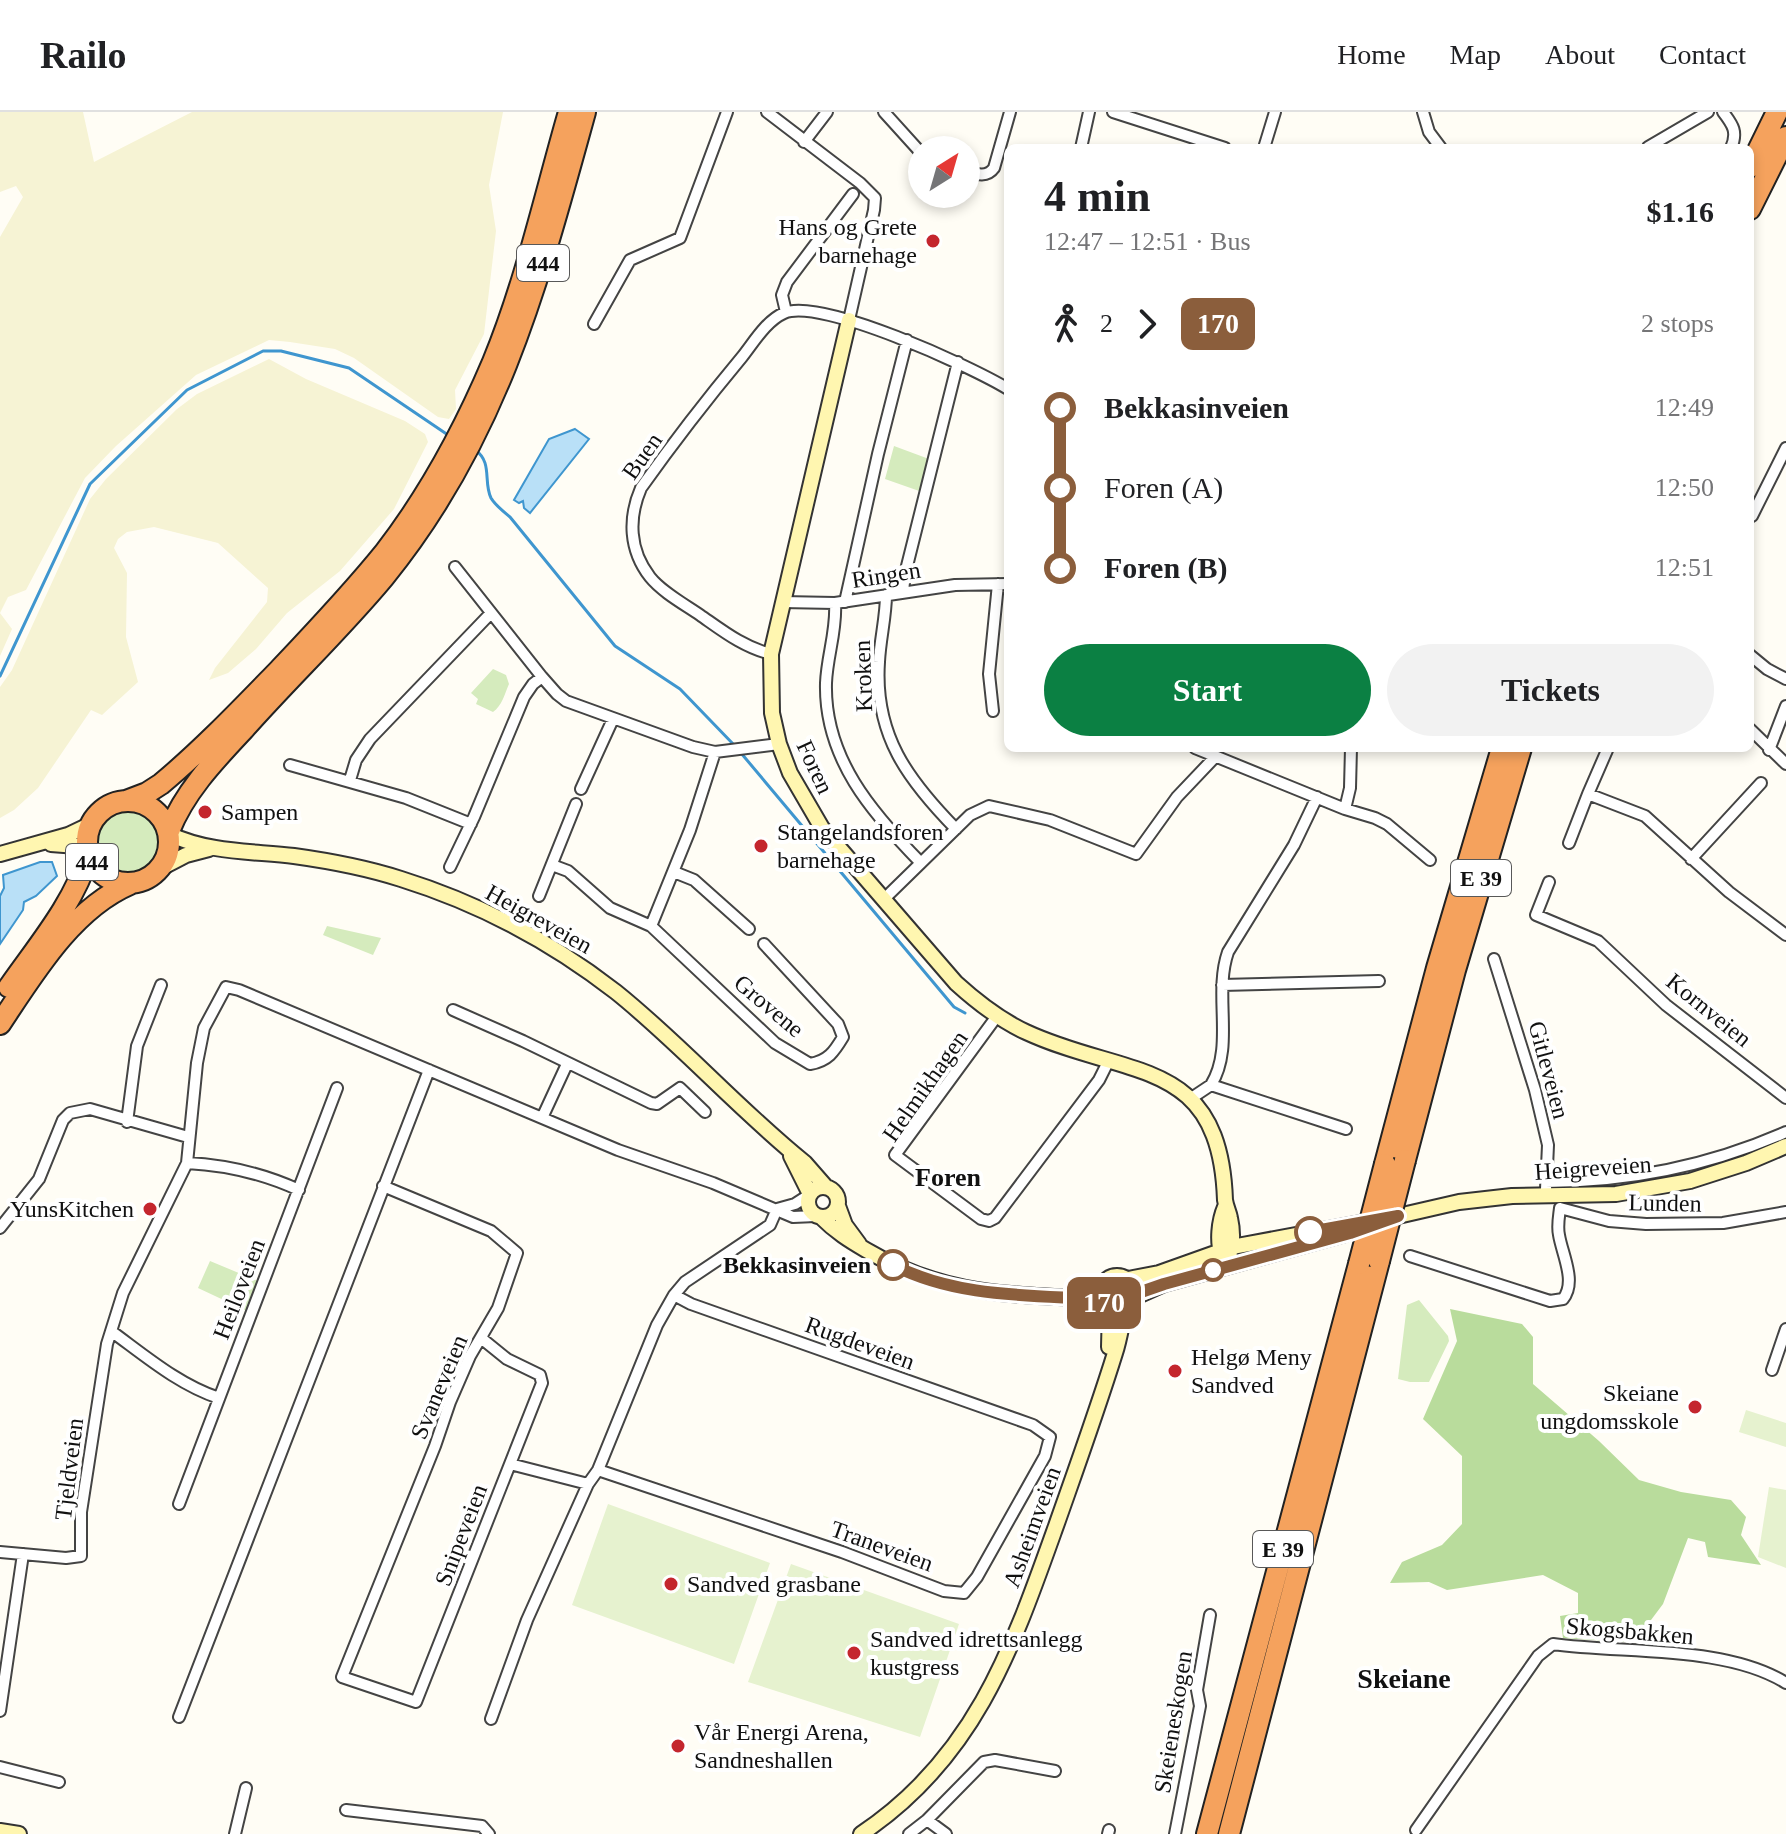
<!DOCTYPE html>
<meta charset="utf-8">
<style>
:root{--surface:#fff;--page:#f2f2f2;--text:#202124;--muted:#757577;--line:#e0e0e0;--accent:#0b8043}
body{margin:0;font-family:Georgia,serif;background:var(--page);color:var(--text);height:100vh;display:flex;flex-direction:column;font-size:30px;white-space:nowrap}
*{box-sizing:border-box;margin:0}
p{font-size:26px;color:var(--muted)}
.icon{flex:none;width:44px;height:44px;fill:none;stroke:currentColor;stroke-width:2;stroke-linecap:round;stroke-linejoin:round}
.map{position:relative;flex:1;overflow:hidden}
.side{position:absolute;left:1004px;top:32px;width:750px;height:608px;display:flex;flex-direction:column;background:var(--surface);border-radius:12px;box-shadow:0 4px 12px #0003}
.side>*{flex:none}
.badge{padding:0 16px;border-radius:12px;font-size:28px;line-height:52px}
.needle{width:52px;rotate:37deg}
.fabs{position:absolute;left:908px;top:24px;display:grid;gap:16px}
.fabs a{display:grid;place-items:center;width:72px;height:72px;border-radius:50%;background:var(--surface);box-shadow:0 4px 12px #0003;font-size:40px}
.map>.badge{position:absolute;translate:-50% -50%;box-shadow:0 0 0 4px #fff}
.legs{display:flex;align-items:center;gap:12px;height:88px;padding:0 40px;font-size:26px}
.legs p{margin-inline-start:auto}
.overview{display:flex;align-items:center;justify-content:space-between;height:136px;padding:0 40px}
h1{font-size:44px;font-weight:700;line-height:60px}
.primary-button{display:flex;gap:16px;margin-top:auto;padding:16px 40px}
.primary-button a{flex:1;height:92px;border-radius:48px;background:var(--accent);color:#fff;font-size:32px;font-weight:700;line-height:92px;text-align:center}
.primary-button a+a{background:var(--page);color:var(--text)}
ul{padding:0 40px;list-style:none}
li{display:flex;align-items:center;gap:28px;height:80px;font-size:30px}
li i{display:grid;place-items:center;width:12px;height:100%;margin:0 10px;background:currentColor}
li i::after{content:'';width:20px;height:20px;margin:-10px;border:6px solid;border-radius:50%;background:var(--surface)}
li p{margin-inline-start:auto}
li:first-child i{background:linear-gradient(#0000 50%,currentColor 0)}
li:last-child i{background:linear-gradient(currentColor 50%,#0000 0)}
header{display:flex;align-items:center;gap:48px;box-sizing:border-box;height:112px;padding:0 40px;background:var(--surface);border-bottom:2px solid var(--line)}
header strong{font-size:38px}
nav{display:flex;gap:44px;margin-inline-start:auto;font-size:28px}
.map>svg:first-child{display:block}
.farmland{fill:#f6f3d4}
.green{fill:#d5ebbd}
.forest{fill:#b9dc9c}
.pitch{fill:#e6f2cf}
.water{fill:#b9e0f7;stroke:#3f96cf;stroke-width:2}
.lines{fill:none;stroke-linecap:round;stroke-linejoin:round}
.stream{stroke:#3f96cf;stroke-width:3}
.street-casing{stroke:#444;stroke-width:14}
.secondary-casing{stroke:#333;stroke-width:18}
.highway-casing{stroke:#222;stroke-width:24}
.street{stroke:#fff;stroke-width:10}
.secondary{stroke:#fff6b0;stroke-width:14}
.highway{stroke:#f5a25d;stroke-width:20}
.highway-bridge-casing{stroke:#222;stroke-width:24;stroke-linecap:butt}
.highway-bridge{stroke:#f5a25d;stroke-width:20}
.line-1-casing{stroke:#fff;stroke-width:18}
.line-1{stroke:#8b5e3c;stroke-width:12}
.poi-dot{fill:#c4262e;stroke:#fff;stroke-width:3}
.stop-1-dot{fill:#fff;stroke:#8b5e3c;stroke-width:4}
.labels{text-anchor:middle;dominant-baseline:central;stroke-width:8;stroke-linejoin:round;paint-order:stroke}
.shield{fill:#fff;stroke:#585858;stroke-width:2}
.shield-label{font-size:22px;font-weight:bold;fill:#111}
.poi-label{font-size:24px;fill:#111;stroke:#fff;text-anchor:start}
.street-label{font-size:24px;fill:#111;stroke:#fff}
.stop-label{font-size:24px;font-weight:bold;fill:#111;stroke:#fff;text-anchor:end}
.neighbourhood-label{font-size:26px;font-weight:bold;fill:#111;stroke:#fff}
.quarter-label{font-size:28px;font-weight:bold;fill:#111;stroke:#fff}
</style>
<header>
<strong>Railo</strong>
<nav><a>Home</a><a>Map</a><a>About</a><a>Contact</a></nav>
</header>
<div class="map">
<svg width="1786" height="1722" viewBox="0 0 1786 1722">
<rect width="100%" height="100%" fill="#fffdf5"/>
<path class="farmland" d="M0,0H83L94,50L192,0H503L489,73L496,119L484,222L455,278L456,297L449,307L438,305L354,246L335,237L290,230L269,228L196,263L116,334L85,366L26,478L8,485L0,501L12,517L0,544V125L23,85L16,74L0,80Z
M269,247L306,267L405,309L425,322L428,330L394,397L340,459L287,501L256,537L228,561L209,568L215,556L267,490L268,476L218,431L154,415L127,420L118,427L114,436L127,461L126,525L138,570L102,603L91,598L38,676L14,698L0,706V575L12,558L90,387L106,367L177,297L197,282Z"/>
<path class="green" d="M894,334L929,347L922,380L885,367Z
M493,557L506,563L509,572C505,581 502,594 493,600L476,592L478,587L471,581Z
M98 731a31 31 0 1 1 62 0a31 31 0 1 1-62 0Z
M327,814L381,826L373,843L323,823Z
M210,1149L258,1169L247,1199L198,1176Z
M1419,1188L1448,1224L1449,1229L1429,1270H1410L1398,1267L1407,1193Z"/>
<path class="forest" d="M1450,1197L1522,1212L1533,1225V1272L1599,1329L1639,1368L1681,1380L1731,1388L1746,1405L1741,1423L1761,1453L1708,1445L1705,1430L1688,1426L1663,1492L1642,1520L1627,1511L1624,1530L1563,1526L1560,1504L1578,1501V1481L1543,1463L1447,1478L1429,1470L1390,1471L1402,1450L1442,1433L1462,1412V1344L1423,1307L1457,1229Z"/>
<path class="pitch" d="M1746,1298L1786,1311V1335L1739,1320Z
M1769,1375L1786,1378V1456L1758,1445Z
M608,1392L770,1451L734,1552L572,1493Z
M791,1452L959,1512L920,1625L748,1570Z"/>
<path class="water" d="M575,317L589,327L530,401L524,396L523,389L519,391L514,388L549,327Z
M40,750H52L57,764L36,784L24,790L23,798L0,832V784L4,776L3,763Z"/>
<g class="lines">
<path class="stream" d="M475,338C493,350 483,370 491,386C495,393 504,400 510,405L615,534L680,577L736,635
M0,564L90,372L187,278L263,239H281L349,256L451,325
M741,641L954,895L965,901"/>
<g class="street-casing">
<path id="street" d="M767,0L860,71L875,86L874,98L849,208
M884,0L922,42
M1113,0L1225,36
M1423,0L1429,20L1441,36
M1723,0C1733,13 1738,20 1731,36
M804,30L827,0
M1648,35L1708,0
M1081,36L1089,0
M1264,36L1275,0
M966,59C976,62 987,66 994,56L1010,0
M786,200L782,183L787,170L853,82
M594,212L630,148L680,126L727,0
M1752,404L1786,336
M455,455L542,565L557,582L566,589L693,635L715,640L779,632
M903,479L905,462L958,250
M886,483C886,505 880,527 879,550C874,623 908,668 956,717
M782,490L835,491L955,473L1008,472
M845,490L878,342L907,228
M835,491C837,518 827,544 826,571C824,646 872,701 921,751
M771,542C743,535 723,519 700,503C684,492 662,480 650,465C629,438 628,406 641,376C673,331 707,287 742,245C754,230 766,209 784,201C821,185 972,255 1008,277
M1750,543L1767,557L1786,567
M993,599L989,562L998,472
M1750,617L1786,652
M1195,636L1345,697L1375,706L1387,712L1430,748
M1608,636L1588,682L1645,704L1729,780L1786,823
M1769,638L1786,594
M290,653L406,686L471,712
M350,668L356,648L370,627L491,501
M581,677L613,607
M1345,697L1350,676L1351,636
M1569,731L1588,682
M1691,747L1761,671
M552,753L568,759L610,796L651,814L775,931L810,952C828,949 834,940 843,925L838,912L764,832
M450,755L474,705L524,585L533,572L542,565
M674,760L694,768L749,817
M1549,770L1536,803L1598,829L1666,893L1786,986
M539,784L576,692
M883,788L970,703L989,694L1050,708L1136,742L1177,685L1215,645
M651,814L690,718L715,640
M1494,847L1535,978L1548,1033L1546,1077
M1222,873L1379,869
M453,898L523,929L651,991L657,992L680,976L705,1000
M997,904L895,1043L981,1107L989,1109L995,1106L1099,968L1109,948
M1211,973C1235,934 1213,883 1228,840L1294,733L1317,685
M1190,987L1211,973L1346,1017
M542,1006L567,952
M127,1010L137,934L161,873
M187,1051C227,1053 262,1061 299,1078
M1546,1070C1630,1070 1709,1054 1786,1020
M383,1074L491,1119L517,1141L498,1196L470,1244L450,1290L435,1334L342,1565L416,1590L542,1271L540,1263L507,1247L481,1226
M777,1097L795,1092L809,1083
M0,1116L39,1067L63,1008L70,1001L90,997L188,1025
M1410,1144L1550,1189L1563,1187C1577,1170 1562,1142 1559,1123C1557,1114 1559,1105 1560,1096L1609,1109L1646,1112L1723,1111L1786,1100
M111,1219C144,1243 179,1273 219,1286
M1772,1258L1786,1217
M510,1352L588,1372
M598,1358L842,1440L944,1479L964,1481L977,1465L1045,1344L1050,1325L1033,1313L691,1192L674,1183
M179,1392L337,976
M0,1440L66,1446L81,1444V1400L107,1232L123,1181L187,1051L197,951L204,916L226,875L239,878L618,1038L713,1071L793,1105L816,1104
M0,1599L23,1442
M179,1605L429,958
M491,1607L527,1508L588,1372L598,1358L657,1213L674,1183L685,1170L770,1113L777,1097
M0,1655L59,1670
M346,1698L482,1714L489,1722
M927,1708L946,1722
M1416,1718L1538,1544L1553,1532C1624,1542 1725,1533 1786,1571
M235,1722L246,1676
M909,1722L927,1708L984,1650L995,1648L1055,1659
M1108,1722L1109,1718
M1175,1722L1200,1594L1197,1578L1210,1503"/>
</g>
<g class="secondary-casing">
<path id="secondary" d="M849,208L771,542L772,601L779,632L790,661L822,716L956,871C978,891 1000,908 1026,920C1127,967 1220,943 1225,1088C1226,1095 1229,1100 1230,1106C1234,1124 1232,1137 1226,1154
M169,722C209,741 252,739 294,744C330,749 367,756 401,767C478,791 552,830 616,880C682,933 739,998 805,1051L826,1075
M51,732L77,734L88,740
M0,742L68,723L91,712
M161,756L186,743L209,737
M791,1044L810,1082
M808 1090a15 15 0 1 1 30 0a15 15 0 1 1-30 0Z
M838,1094L845,1113L859,1132
M821,1105C836,1120 849,1128 866,1138C944,1184 1008,1182 1094,1187L1105,1191
M1222,1144C1217,1130 1219,1109 1225,1095
M1101 1180a16 16 0 1 1 32 0a16 16 0 1 1-32 0Z
M1128,1167L1159,1161L1232,1135L1398,1104L1459,1090L1512,1084L1616,1082L1690,1069L1746,1051L1786,1034
M1133,1186L1164,1172L1345,1122
M1109,1235L1110,1195
M0,1719L19,1722
M861,1722C975,1646 1012,1537 1056,1414C1076,1357 1097,1299 1115,1241C1120,1226 1122,1209 1126,1194"/>
</g>
<g class="highway-casing">
<path id="highway" d="M1750,55L1777,0
M1750,97L1786,25
M87 730a41 41 0 1 1 82 0a41 41 0 1 1-82 0Z
M126,689L147,681L161,672C203,637 241,597 279,558C315,520 352,481 385,440C429,383 465,316 493,250C526,170 545,83 569,0
M169,719C185,679 215,648 244,617C290,565 340,518 384,465C498,325 538,170 585,0
M9,875C39,832 73,793 89,742
M0,912C34,861 72,797 130,772
M1405,1048L1455,858L1521,636
M1385,1052L1437,856L1502,636
M1207,1722L1359,1152
M1229,1722L1379,1149"/>
</g>
<use href="#street" class="street"/>
<use href="#secondary" class="secondary"/>
<use href="#highway" class="highway"/>
<g class="highway-bridge-casing">
<path id="highway-bridge" d="M1379,1149L1405,1048
M1359,1152L1385,1052"/>
</g>
<use href="#highway-bridge" class="highway-bridge"/>
</g>
<g class="lines">
<g class="line-1-casing">
<path id="line-1" d="M893,1153C955,1185 1026,1183 1094,1187L1110,1195L1121,1196L1141,1180L1164,1172L1350,1121L1398,1104L1310,1120"/>
</g>
<use href="#line-1" class="line-1"/>
</g>
<g class="poi-dot">
<circle cx="933" cy="129" r="8"/>
<circle cx="205" cy="700" r="8"/>
<circle cx="761" cy="734" r="8"/>
<circle cx="150" cy="1097" r="8"/>
<circle cx="1175" cy="1259" r="8"/>
<circle cx="1695" cy="1295" r="8"/>
<circle cx="671" cy="1472" r="8"/>
<circle cx="854" cy="1541" r="8"/>
<circle cx="678" cy="1634" r="8"/>
</g>
<g class="stop-1-dot">
<circle cx="1310" cy="1120" r="14"/>
<circle cx="893" cy="1153" r="14"/>
<circle cx="1213" cy="1158" r="10"/>
</g>
<g class="labels">
<g class="shield">
<rect x="517" y="133" width="52" height="36" rx="6"/>
<rect x="66" y="732" width="52" height="36" rx="6"/>
<rect x="1451" y="748" width="60" height="36" rx="6"/>
<rect x="1253" y="1419" width="60" height="36" rx="6"/>
</g>
<g class="shield-label">
<text x="543" y="151">444</text>
<text x="92" y="750">444</text>
<text x="1481" y="766">E 39</text>
<text x="1283" y="1437">E 39</text>
</g>
<g class="poi-label">
<text x="917" y="115" text-anchor="end">Hans og Grete<tspan x="917" dy="28">barnehage</tspan></text>
<text x="221" y="700">Sampen</text>
<text x="777" y="720">Stangelandsforen<tspan x="777" dy="28">barnehage</tspan></text>
<text x="134" y="1097" text-anchor="end">YunsKitchen</text>
<text x="1191" y="1245">Helgø Meny<tspan x="1191" dy="28">Sandved</tspan></text>
<text x="1679" y="1281" text-anchor="end">Skeiane<tspan x="1679" dy="28">ungdomsskole</tspan></text>
<text x="687" y="1472">Sandved grasbane</text>
<text x="870" y="1527">Sandved idrettsanlegg<tspan x="870" dy="28">kustgress</tspan></text>
<text x="694" y="1620">Vår Energi Arena,<tspan x="694" dy="28">Sandneshallen</tspan></text>
</g>
<g class="street-label">
<text transform="translate(642 344) rotate(-55)">Buen</text>
<text transform="translate(886 463) rotate(-9)">Ringen</text>
<text transform="translate(863 564) rotate(-92)">Kroken</text>
<text transform="translate(815 655) rotate(65)">Foren</text>
<text transform="translate(539 807) rotate(29)">Heigreveien</text>
<text transform="translate(769 894) rotate(40)">Grovene</text>
<text transform="translate(1709 898) rotate(39)">Kornveien</text>
<text transform="translate(1549 958) rotate(75)">Gitleveien</text>
<text transform="translate(925 974) rotate(-55)">Helmikhagen</text>
<text transform="translate(1593 1056) rotate(-4)">Heigreveien</text>
<text transform="translate(1665 1091) rotate(1)">Lunden</text>
<text transform="translate(239 1177) rotate(-69)">Heiloveien</text>
<text transform="translate(860 1231) rotate(20)">Rugdeveien</text>
<text transform="translate(439 1275) rotate(-67)">Svaneveien</text>
<text transform="translate(69 1357) rotate(-83)">Tjeldveien</text>
<text transform="translate(1032 1415) rotate(-70)">Asheimveien</text>
<text transform="translate(461 1423) rotate(-69)">Snipeveien</text>
<text transform="translate(882 1434) rotate(20)">Traneveien</text>
<text transform="translate(1630 1519) rotate(5)">Skogsbakken</text>
<text transform="translate(1173 1610) rotate(-81)">Skeieneskogen</text>
</g>
<g class="stop-label">
<text x="871" y="1153">Bekkasinveien</text>
</g>
<g class="neighbourhood-label">
<text x="948" y="1065">Foren</text>
</g>
<g class="quarter-label">
<text x="1404" y="1566">Skeiane</text>
</g>
</g>
</svg>
<div class="fabs">
<a><svg class="needle" viewBox="-14 -14 28 28"><path d="M0-13l5 13h-10z" fill="#e53935"/><path d="M0 13l5-13h-10z" fill="#757577"/></svg></a>
</div>
<b class="badge" style="left:1104px;top:1191px;background:#8b5e3c;color:#fff">170</b>
<section class="side">
<div class="overview"><div><h1>4 min</h1><p>12:47 – 12:51 · Bus</p></div><b>$1.16</b></div>
<div class="legs"><svg class="icon" aria-label="walk" viewBox="0 0 24 24"><circle cx="13" cy="4" r="2"/><path d="M13 8l-2 6 4 7M11 14l-3 7M7 12l3-4h3l4 4"/></svg>2<svg class="icon" aria-label="forward" viewBox="0 0 24 24"><path d="M9 5l7 7-7 7"/></svg><b class="badge" style="background:#8b5e3c;color:#fff">170</b><p>2 stops</p></div>
<ul>
<li><i style="color:#8b5e3c"></i><b>Bekkasinveien</b><p>12:49</p></li>
<li><i style="color:#8b5e3c"></i><span>Foren (A)</span><p>12:50</p></li>
<li><i style="color:#8b5e3c"></i><b>Foren (B)</b><p>12:51</p></li>
</ul>
<div class="primary-button"><a>Start</a><a>Tickets</a></div>
</section>
</div>
